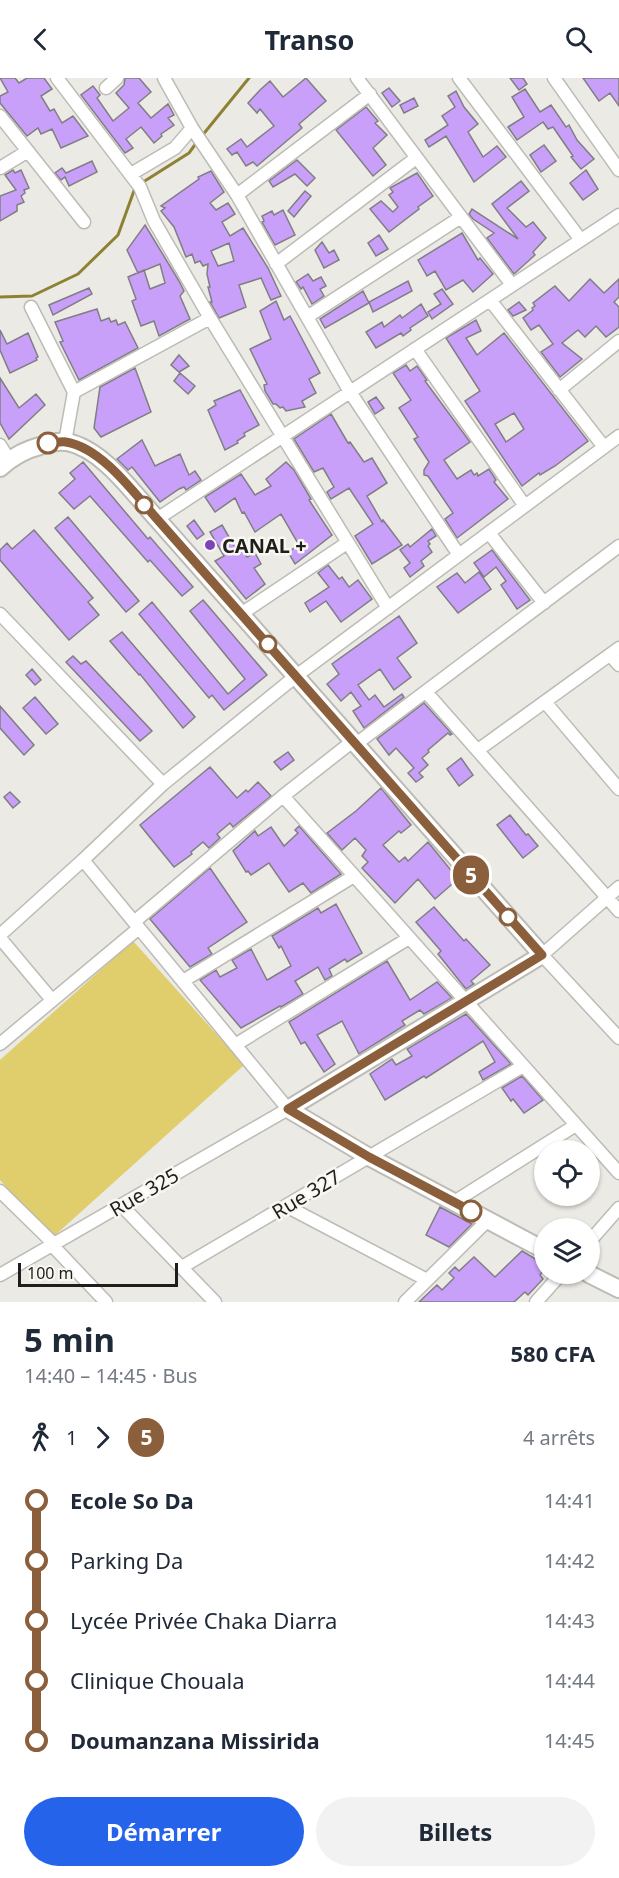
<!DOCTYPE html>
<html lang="fr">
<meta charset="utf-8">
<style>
:root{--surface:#fff;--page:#f2f2f3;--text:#1f2937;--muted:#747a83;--accent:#2563eb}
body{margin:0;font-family:"Noto Sans",sans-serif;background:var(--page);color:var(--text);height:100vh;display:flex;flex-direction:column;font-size:22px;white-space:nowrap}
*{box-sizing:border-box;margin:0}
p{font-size:20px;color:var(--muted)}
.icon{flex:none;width:33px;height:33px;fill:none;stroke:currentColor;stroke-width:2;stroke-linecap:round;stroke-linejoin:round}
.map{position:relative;height:1224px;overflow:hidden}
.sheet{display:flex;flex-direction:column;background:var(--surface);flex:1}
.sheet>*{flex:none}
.badge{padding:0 12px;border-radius:20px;font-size:21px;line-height:39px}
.buttons{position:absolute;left:534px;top:1062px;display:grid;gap:12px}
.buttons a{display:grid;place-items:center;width:66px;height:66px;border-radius:50%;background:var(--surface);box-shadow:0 2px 4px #0004;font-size:30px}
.scale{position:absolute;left:18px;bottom:15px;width:160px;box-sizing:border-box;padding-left:6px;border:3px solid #1e1e1c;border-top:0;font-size:16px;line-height:21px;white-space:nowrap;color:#1e1e1c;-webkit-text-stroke:4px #f8f7f1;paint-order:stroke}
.map>.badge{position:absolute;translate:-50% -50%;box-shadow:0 0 0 3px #fff}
.legs{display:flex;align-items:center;gap:9px;height:66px;padding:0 24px;font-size:20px}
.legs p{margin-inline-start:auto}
.head{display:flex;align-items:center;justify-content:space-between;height:102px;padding:0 24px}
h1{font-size:33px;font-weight:700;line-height:45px}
.cta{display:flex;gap:12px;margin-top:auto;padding:12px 24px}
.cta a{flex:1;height:69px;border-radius:36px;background:var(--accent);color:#fff;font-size:24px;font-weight:700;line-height:69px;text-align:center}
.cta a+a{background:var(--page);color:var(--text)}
ul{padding:0 24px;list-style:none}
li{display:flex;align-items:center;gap:21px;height:60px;font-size:22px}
li i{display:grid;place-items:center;width:9px;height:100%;margin:0 8px;background:currentColor}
li i::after{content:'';width:15px;height:15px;margin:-8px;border:4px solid;border-radius:50%;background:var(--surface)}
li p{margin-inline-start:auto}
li:first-child i{background:linear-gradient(#0000 50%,currentColor 0)}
li:last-child i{background:linear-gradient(currentColor 50%,#0000 0)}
header{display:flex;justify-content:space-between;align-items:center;height:78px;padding:0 24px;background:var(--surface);font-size:27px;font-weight:700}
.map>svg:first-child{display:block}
.green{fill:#e0cd6b}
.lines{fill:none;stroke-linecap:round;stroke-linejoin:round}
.stream{stroke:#8f8133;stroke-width:3}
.building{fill:#c8a0f9;stroke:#807e84;stroke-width:1.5;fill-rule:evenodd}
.street-casing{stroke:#bcbbb5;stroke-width:15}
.secondary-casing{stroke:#bcbbb5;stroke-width:20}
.street{stroke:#fff;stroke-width:12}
.secondary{stroke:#fff;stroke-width:16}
.line-1-casing{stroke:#fff;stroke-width:14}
.line-1{stroke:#8b5e3c;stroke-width:9}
.stop-1-dot{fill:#fff;stroke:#8b5e3c;stroke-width:3}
.poi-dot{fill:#7f43b9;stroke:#f8f7f1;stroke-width:2}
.labels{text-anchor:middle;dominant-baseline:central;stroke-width:5;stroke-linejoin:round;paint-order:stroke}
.poi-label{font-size:20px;font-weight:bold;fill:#1e1e1c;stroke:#f8f7f1;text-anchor:start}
.street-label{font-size:20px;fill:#1e1e1c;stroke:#f8f7f1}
</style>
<header><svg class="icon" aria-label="back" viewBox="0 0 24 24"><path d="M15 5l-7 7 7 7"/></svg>Transo<svg class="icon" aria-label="search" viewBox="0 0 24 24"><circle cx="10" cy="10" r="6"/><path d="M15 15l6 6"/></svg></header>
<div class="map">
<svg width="619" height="1224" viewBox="0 0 619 1224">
<rect width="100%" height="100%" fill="#ebeae4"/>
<path class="green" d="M133,863L244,987L52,1160L0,1102V982Z"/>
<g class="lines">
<path class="stream" d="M201,59L249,0
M140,106L189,75L197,64
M0,219L32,218L78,196L118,157L135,110"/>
</g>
<path class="building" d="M0,0H15L19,5L27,0H44L52,11L41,18L50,33L54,31L62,45L73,38L88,58L61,70L52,51L41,56L38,50L27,58L0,25V18L8,14Z
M125,0H139L151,14L138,25L151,40L168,26L174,37L168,40L174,47L161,56L162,58L154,65L141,49L126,61L133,70L125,75L81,17L93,8L100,17L97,20L113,43L129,30L116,15L124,7Z
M306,0L326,23L299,46L302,50L257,88L253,84L246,88L237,74L232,77L227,71L241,61L247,69L274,48L260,31L257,35L248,25L260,12L270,3L283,19Z
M510,0H523L527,6L519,12Z
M583,0H619V28L610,15L599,23Z
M389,10L400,23L392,29L382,15Z
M525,11L540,34L551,27L566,49L569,47L577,62L594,81L581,91L571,79L573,78L553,49L548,51L543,44L517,62L508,49L524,39L512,19Z
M456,13L464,29L478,46L468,54L483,79L497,68L506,79L474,104L446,58L429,69L425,62L448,47L442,38L455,29L448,18Z
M414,20L418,28L404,35L400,27Z
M366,29L378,43L375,45L387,57L373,70L386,87L373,98L336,52Z
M544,67L556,83L541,94L530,77Z
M297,82L315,100L307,108L295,96L273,109L269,103Z
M92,83L97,94L69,108L65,99L61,102L55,95L62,90L66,95Z
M13,92L15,95L21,92L29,110L24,112L25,115L21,118L24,124L17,127V133L0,143V118L16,112L5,97Z
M586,92L598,111L583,122L570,105Z
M211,93L224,114L210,125L216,132L228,125L235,136L222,144L230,158L243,150L268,190L281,218L271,222L261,200L239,207L246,229L219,240L210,224H212L208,209H210L207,196L208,186L203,188L200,183L195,185L192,176L186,179L174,149L161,133L165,130L161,128L199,101L198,99ZM229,165L234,183L218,188L211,173Z
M417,95L433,118L418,129L419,131L389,154L370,131L381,123L393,134L398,129L389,117L393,114L390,110Z
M521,103L529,113L507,130L526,149L533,144L546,160L533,174L535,177L514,196L487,160L494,155L473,141L469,136L472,131L518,161L492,126Z
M305,113L311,118L294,139L288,133Z
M283,132L295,157L275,167L262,144L264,143L262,138L272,133L274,137Z
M145,147L179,203L184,213L180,218L190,241L159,258L154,243L141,248L132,223L136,221L128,199L144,192L150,211L165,205L160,186L138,195L127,172Z
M462,155L478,182L480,180L493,196L473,214L463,202L446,212L435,193L427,198L418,182Z
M379,157L388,171L376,178L368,165Z
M322,164L329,175L334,172L339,182L324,190L315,172Z
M308,196L313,203L321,199L326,208L320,211L324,218L312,226L303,209L301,211L296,204Z
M590,201L604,215L619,201V219L614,224L619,229V249L606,259L596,248L585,259L578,252L562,265L582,281L560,299L541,274L553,266L539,247L531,252L523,240L533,232L532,230L535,228L533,225L555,208L569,223Z
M408,203L412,213L373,234L369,224Z
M89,210L92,216L53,237L49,227Z
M442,211L453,226L432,241L428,234L441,226L434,216Z
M363,213L369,225L325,250L320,241Z
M276,223L284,242L290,238L320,295L309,301L316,315L302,323L305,329L286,333L283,329L280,330L276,326H273L265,313L264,307L267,306L250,271L271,261L260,233Z
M519,224L526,232L513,238L508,232Z
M421,226L428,238L410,250L411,252L403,258L401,255L376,270L366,254L382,244L384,249L400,237L402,240Z
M97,231L101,243L109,240L111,244L116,242L118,247L125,244L138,270L79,302L60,264L63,263L55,244Z
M476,242L481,253L466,260L477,277L504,255L588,363L555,388L540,397L539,395L522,408L465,323L480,313L446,260ZM514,335L524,351L506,364L495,346Z
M0,252L7,266L28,255L38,279L36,280L37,282L10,295L0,272Z
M179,277L189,288L179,294L171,287Z
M406,287L410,293L417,288L427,302L425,303L470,364L444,382L457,401L471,392L474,397L477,395L478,398L489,391L496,402L494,404L508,421L457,460L445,441L453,435L428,398L424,397V392L429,384L414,361L418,359L399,330L411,322L393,295Z
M135,290L151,334L101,359L94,350L100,309Z
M180,295L195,308L188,316L174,303Z
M0,300L19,330L36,316L45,327L9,361L0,345Z
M240,312L259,347L244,355L245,358L237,363L238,365L225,372L208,332L216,327L214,323Z
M376,319L384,330L375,336L368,324Z
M331,336L348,365L350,364L364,384L372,380L387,405L367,418L382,444L383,442L402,467L372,486L355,458L373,446L349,410L331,421L327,414L334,409L323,390L314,394L294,361Z
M142,362L155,388L180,376L189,397L195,393L201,402L186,412L184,409L179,411L160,424L132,389L128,392L117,381Z
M83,384L148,461L150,459L193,509L182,518L150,482L148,484L90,418L74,431L59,415L75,401L70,395Z
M286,384L294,392L311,421L309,422L332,457L295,486L288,474L299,467L281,436L255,454L244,434L242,435L235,420L215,434L205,419L241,396L255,417L271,408L266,401Z
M68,439L139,523L126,534L55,450Z
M194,442L204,456L197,461L187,448Z
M222,447L236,471L240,469L247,479L255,475L261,486L254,490L265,506L246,521L215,483L224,478L210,454Z
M432,451L436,458L428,463L430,466L428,468L432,474L421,483L424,488L410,499L404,490L410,485L400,472L408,466L410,469Z
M34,452L93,520L88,524L99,537L69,562L0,482V472L7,465L12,471Z
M492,472L530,522L517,531L501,507L506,503L496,489L484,499L474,485Z
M328,487L339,501L342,499L349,509L358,502L372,521L341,544L326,523L310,534L305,525L329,509L318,495Z
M479,494L491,511L458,535L437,509L457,495L465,505Z
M203,522L267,597L224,632L212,617L209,620L139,536L152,524L228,616L245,601L190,533Z
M399,538L417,565L397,580L411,599L394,612L380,591L358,607L369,622L375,617L384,629L402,616L404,619L364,650L353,633L361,628L351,614L341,623L327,606L339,596L332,586Z
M122,554L195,639L183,650L140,596L139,597L110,563Z
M73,578L81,586L86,583L152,653L140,663L66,584Z
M32,591L41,602L35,607L26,597Z
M35,619L58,646L46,656L23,630Z
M424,625L452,656L450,657L448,655L428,672L429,674L422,680L428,687L419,695L423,699L416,704L408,695L414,690L396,670L389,677L377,661Z
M0,628L34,667L24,677L0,650Z
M288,674L294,682L281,692L274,684Z
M461,680L473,697L459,708L447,691Z
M210,689L237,720L246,712L248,714L258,704L271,718L233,749L230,745L217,756L220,760L209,770L203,764L191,774L192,776L174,789L140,747Z
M381,710L411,747L401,755L399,753L383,767L399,784L405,779L408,783L428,764L458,801L435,821L418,801L395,825L362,790L368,784L362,778L366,772L355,760L342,772L327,755L356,733Z
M10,714L20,724L13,730L4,719Z
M510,737L526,757L528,756L538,768L523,780L497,747Z
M299,748L341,796L311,815L303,805L289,814L269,785L251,797L248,793L246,794L233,773L255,753L258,758L271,749L284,768L298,755L295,752Z
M210,790L247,844L208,870L212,876L190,889L150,841Z
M336,826L362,875L347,884L345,881L329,891L332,898L325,902L318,889L295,903L303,916L281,929L280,928L241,950L200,902L216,892L220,899L237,890L232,882L251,871L267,902L269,901L291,888L281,868L279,870L272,858L318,830L321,835Z
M434,829L464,863L466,861L490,887L471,903L474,906L466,911L438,876L441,873L416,844Z
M387,883L410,922L437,904L452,920L424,936L420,932L402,943L405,947L359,976L342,943L317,957L335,986L324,994L305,964L301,966L289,944Z
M466,936L511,986L483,1002L479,994L495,984L483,963L426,1000L424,998L385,1022L370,996L392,981L396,987L412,978L407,971Z
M522,998L543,1022L524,1035L513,1021L511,1023L502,1010Z
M440,1129L472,1146L449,1169L426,1157Z
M522,1173L544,1186V1192L540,1197L543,1201L528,1217L525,1214L514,1224H419L437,1207L442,1212L454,1200L449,1195L455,1189L459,1193L474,1179L495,1199Z"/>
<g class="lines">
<g class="street-casing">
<path id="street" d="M57,0L140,109L154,143L210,240L388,530
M164,0L192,50L237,117L350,314L459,477
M357,0L512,207
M459,0L581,162
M554,0L619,92
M106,10L117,0
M0,38L84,144
M0,90L28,73
M131,96L175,70L192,50
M237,117L370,16
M276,186L416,80
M490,222L604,369
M31,229L74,314L65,364
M307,239L461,139
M415,271L525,428
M559,312L619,263
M74,314L210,240
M0,367L9,382
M157,441L619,137
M489,455L544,525
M0,536L163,706
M241,536L347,465
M610,577L619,587
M426,614L619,833
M545,624L619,711
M356,666L619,468
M478,672L619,570
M283,718L619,1095
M619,809L542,877L619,960
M134,844L283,718L353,663
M0,857L83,782L163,706L296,598L619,358
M0,860L52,922
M183,903L354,798
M0,966L139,850
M235,967L409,860
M0,1113L54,1166
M454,1124L576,1047
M121,1127L215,1224
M286,1128L427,1202
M590,1163L619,1130
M52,1167L106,1224
M182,1189L523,988
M0,1197L288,1031L83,782
M405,1224L488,1142
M536,1224L561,1196"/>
</g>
<g class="secondary-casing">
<path id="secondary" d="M0,390C11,380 24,372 40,368C48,365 58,363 67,364C103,371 133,415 157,441L542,877L288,1031L369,1079L544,1172
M589,1196L619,1211"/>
</g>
<use href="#street" class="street"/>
<use href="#secondary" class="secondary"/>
</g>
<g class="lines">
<g class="line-1-casing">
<path id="line-1" d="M48,365C54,365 61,363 66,364C102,370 134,415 157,441L542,877L288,1031L369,1079L471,1133"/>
</g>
<use href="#line-1" class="line-1"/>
</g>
<g class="stop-1-dot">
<circle cx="48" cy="365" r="10"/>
<circle cx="144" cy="427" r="8"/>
<circle cx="268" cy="566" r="8"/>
<circle cx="508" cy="839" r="8"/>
<circle cx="471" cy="1133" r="10"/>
</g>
<circle class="poi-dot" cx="210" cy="467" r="6"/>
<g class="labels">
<g class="poi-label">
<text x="222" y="467">CANAL +</text>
</g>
<g class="street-label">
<text transform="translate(144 1114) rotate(-30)">Rue 325</text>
<text transform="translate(306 1116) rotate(-31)">Rue 327</text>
</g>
</g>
</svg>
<div class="buttons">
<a><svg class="icon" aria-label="locate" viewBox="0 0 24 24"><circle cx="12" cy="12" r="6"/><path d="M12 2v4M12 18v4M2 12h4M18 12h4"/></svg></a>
<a><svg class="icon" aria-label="layers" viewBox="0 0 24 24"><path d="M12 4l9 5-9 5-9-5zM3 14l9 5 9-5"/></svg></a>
</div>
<div class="scale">100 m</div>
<b class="badge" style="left:471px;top:797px;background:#8b5e3c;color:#fff">5</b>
</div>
<section class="sheet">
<div class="head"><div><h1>5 min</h1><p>14:40 – 14:45 · Bus</p></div><b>580 CFA</b></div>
<div class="legs"><svg class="icon" aria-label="walk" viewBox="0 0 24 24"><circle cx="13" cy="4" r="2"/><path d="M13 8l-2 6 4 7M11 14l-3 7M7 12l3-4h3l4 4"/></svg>1<svg class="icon" aria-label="forward" viewBox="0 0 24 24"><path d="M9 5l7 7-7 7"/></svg><b class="badge" style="background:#8b5e3c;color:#fff">5</b><p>4 arrêts</p></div>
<ul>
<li><i style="color:#8b5e3c"></i><b>Ecole So Da</b><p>14:41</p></li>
<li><i style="color:#8b5e3c"></i><span>Parking Da</span><p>14:42</p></li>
<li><i style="color:#8b5e3c"></i><span>Lycée Privée Chaka Diarra</span><p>14:43</p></li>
<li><i style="color:#8b5e3c"></i><span>Clinique Chouala</span><p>14:44</p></li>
<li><i style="color:#8b5e3c"></i><b>Doumanzana Missirida</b><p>14:45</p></li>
</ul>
<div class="cta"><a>Démarrer</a><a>Billets</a></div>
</section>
